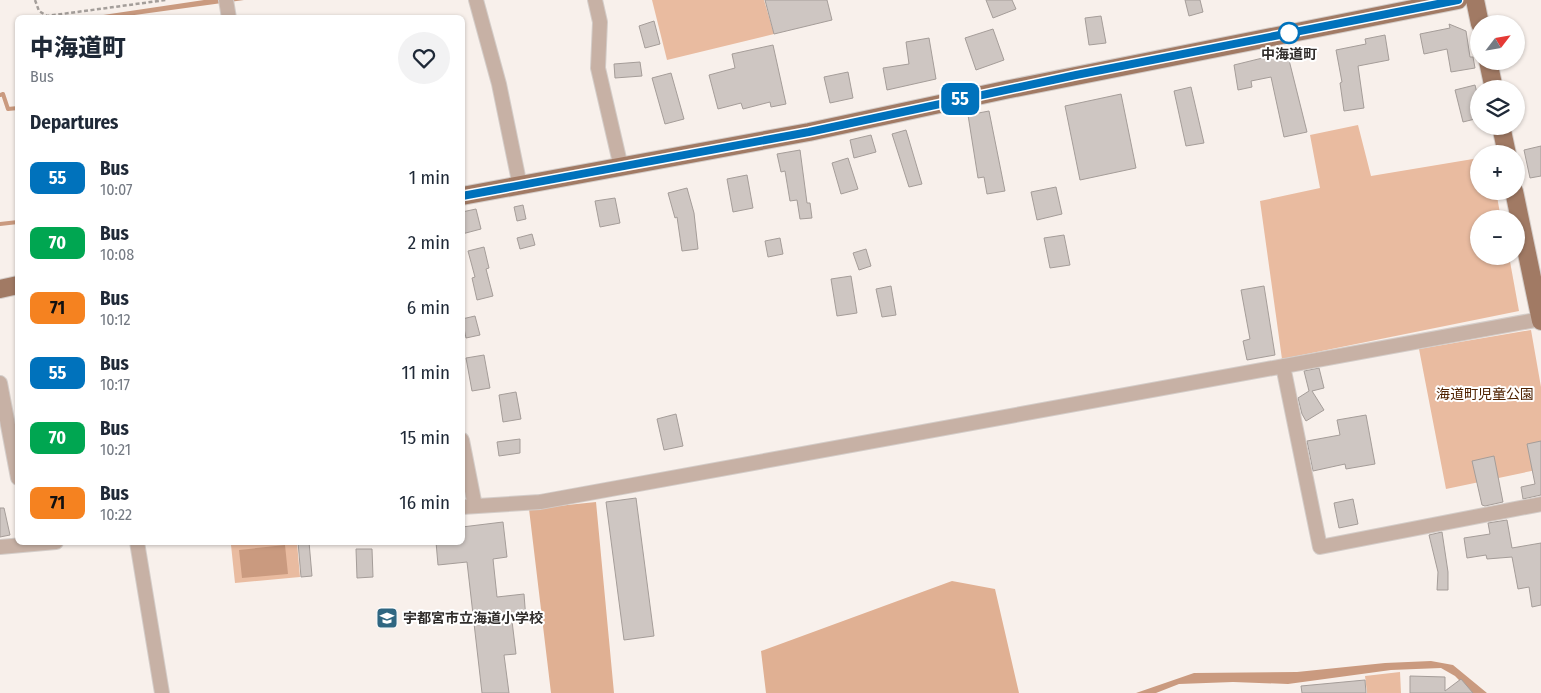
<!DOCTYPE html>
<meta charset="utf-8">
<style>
:root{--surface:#fff;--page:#f2f2f3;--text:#1f2937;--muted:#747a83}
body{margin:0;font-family:"Fira Sans Condensed","Noto Sans JP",sans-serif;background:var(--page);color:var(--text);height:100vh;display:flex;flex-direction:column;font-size:19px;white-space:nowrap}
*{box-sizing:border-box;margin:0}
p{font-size:16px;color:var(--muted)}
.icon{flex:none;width:28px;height:28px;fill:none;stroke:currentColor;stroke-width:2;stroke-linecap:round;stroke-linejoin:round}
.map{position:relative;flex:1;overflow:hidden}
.sheet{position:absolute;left:15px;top:15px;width:450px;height:530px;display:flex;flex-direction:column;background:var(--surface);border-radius:8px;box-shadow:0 1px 4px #0004}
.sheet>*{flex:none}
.badge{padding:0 10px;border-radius:8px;font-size:18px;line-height:32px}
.needle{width:32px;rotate:59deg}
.tools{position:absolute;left:1470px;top:15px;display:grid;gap:10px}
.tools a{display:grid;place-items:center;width:55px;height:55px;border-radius:50%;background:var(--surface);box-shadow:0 1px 4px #0004;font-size:25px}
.map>.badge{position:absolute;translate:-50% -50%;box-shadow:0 0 0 2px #fff}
h2{padding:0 15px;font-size:19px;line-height:45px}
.round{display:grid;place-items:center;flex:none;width:52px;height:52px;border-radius:26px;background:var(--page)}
.summary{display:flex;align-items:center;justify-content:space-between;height:85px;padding:0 15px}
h1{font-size:24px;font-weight:800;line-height:38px}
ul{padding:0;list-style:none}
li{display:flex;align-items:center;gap:15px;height:65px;padding:0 15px}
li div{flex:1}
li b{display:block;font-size:19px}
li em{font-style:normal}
li .badge{min-width:55px;font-weight:700;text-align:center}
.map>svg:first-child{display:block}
.green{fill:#e9bba0}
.forest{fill:#e0b093}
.water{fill:#ca9a7f}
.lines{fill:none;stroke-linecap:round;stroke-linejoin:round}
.stream{stroke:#ca9a7f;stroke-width:4}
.building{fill:#cec6c2;stroke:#a59d99}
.minor-casing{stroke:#d4cdc9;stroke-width:16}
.major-casing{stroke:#d4cdc9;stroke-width:20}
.path{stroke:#a49e9a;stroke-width:2.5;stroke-dasharray:4 2.5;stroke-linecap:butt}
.minor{stroke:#c7b1a5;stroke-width:14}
.major{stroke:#a17a64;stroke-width:18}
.line-casing{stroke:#fff;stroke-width:11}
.line{stroke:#0072bc;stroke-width:8}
.stop-dot{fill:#fff;stroke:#0072bc;stroke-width:2.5}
.labels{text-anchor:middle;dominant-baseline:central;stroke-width:4;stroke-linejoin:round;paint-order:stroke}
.stop-label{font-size:14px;font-weight:bold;fill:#312e2c;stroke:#fff}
.park-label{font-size:14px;fill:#4f2201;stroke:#fff}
.poi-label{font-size:14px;font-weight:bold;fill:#312e2c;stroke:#fff;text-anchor:start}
</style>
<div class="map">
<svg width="1541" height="693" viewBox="0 0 1541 693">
<rect width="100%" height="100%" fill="#f8f0eb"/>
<path class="green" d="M652,0H764L774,34L667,60Z
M1358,125L1371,176L1479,158V191H1496L1501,219H1479V256H1509L1519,311L1282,359L1260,201L1320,188L1310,135Z
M1531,330L1541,387V469L1446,489L1419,349Z
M254,542L297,543L300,577L235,583L231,545Z
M1400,672L1401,693H1367L1365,676Z"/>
<path class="forest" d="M596,502L614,693H551L529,509Z
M952,581L995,589L1019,693H766L761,651Z"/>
<path class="water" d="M204,0H244L120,17L83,18Z
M285,545L288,574L242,578L239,550Z
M1431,661L1453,665L1487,693H1472L1455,676L1441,668L1391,670L1288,684L1233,682L1179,684L1156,693H1136L1194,673L1297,672L1385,663Z"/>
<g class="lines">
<path class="stream" d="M0,95L3,94L8,109L18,108
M0,224L18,222"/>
</g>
<path class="building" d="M765,0H827L832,20L774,34Z
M986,0H1012L1016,9L993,18Z
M1185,0H1200L1203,12L1189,16Z
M1101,16L1106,43L1089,45L1085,18Z
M654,21L660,44L645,48L639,26Z
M1449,24L1466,31L1470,57H1473L1475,68L1451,72L1447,49L1424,54L1420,34L1450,28Z
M993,29L1004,60L976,70L965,38Z
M1385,35L1389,60L1358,66L1364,108L1344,111L1340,83L1342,82L1336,50L1366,44L1365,39Z
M929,38L936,79L887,90L883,68L909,64L906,42Z
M773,45L786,104L771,107L770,102L743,109L741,103L718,109L709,75L735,68L732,54Z
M1287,52L1307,132L1284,137L1271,77L1251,81L1252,87L1238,90L1234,65Z
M640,62L642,76L615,78L614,64Z
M848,72L853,98L830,103L824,77Z
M671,73L684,119L665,124L652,78Z
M1475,85L1479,101V118L1463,122L1455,90Z
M1191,87L1204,143L1186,146L1174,91Z
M1121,94L1136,168L1080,180L1065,106Z
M989,111L1005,191L987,194L984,177L978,178L968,115Z
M906,130L922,184L909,187L892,134Z
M871,135L876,152L854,158L850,140Z
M1541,146V176L1530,178L1524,150Z
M800,150L807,203H810L812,218L800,219L797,200L790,201L785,171L781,172L777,154Z
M848,158L858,189L841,194L832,163Z
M747,175L753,208L733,212L727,179Z
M1056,187L1062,214L1037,220L1031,192Z
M687,188L694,213L698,249L682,251L677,217L675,218L668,193Z
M615,198L620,223L600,227L595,201Z
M523,205L526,219L517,221L514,207Z
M476,209L481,229L462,234V212Z
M532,234L535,245L520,249L517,238Z
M1064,235L1070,265L1050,268L1044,238Z
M780,238L783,254L768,257L765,241Z
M484,247L489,268L486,269L493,296L477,300L472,278L475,277L468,251Z
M866,249L871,266L859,270L853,253Z
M851,276L857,313L837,316L831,279Z
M891,286L896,315L882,317L876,289Z
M1264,286L1275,355L1247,360L1243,341L1250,339L1241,290Z
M475,316L480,335L466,338L462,319Z
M484,355L490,388L472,391L466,358Z
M1319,368L1324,388L1312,391L1324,410L1306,421L1302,414L1298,398L1309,391L1304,371Z
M516,392L521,419L503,422L499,395Z
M676,414L683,446L664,450L657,419Z
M1366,415L1375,464L1346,469L1345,464L1313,471L1307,441L1340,435L1337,420Z
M520,439V453L499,456L497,442Z
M1541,441V495L1523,499L1521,487L1535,484L1527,444Z
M1494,456L1503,502L1485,506L1482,505L1472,461Z
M636,498L654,636L624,640L606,502Z
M1353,499L1358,524L1339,528L1334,503Z
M0,508H4L10,535L0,537Z
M1507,520L1512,548L1541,543V605L1532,607L1529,587L1518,589L1512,557L1487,559L1486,555L1467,558L1464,538L1490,534L1488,523Z
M503,522L507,557L493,559L497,597L524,594L526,620L512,621L516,654L504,655L509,693H482L467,562L438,565L436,542H462V527Z
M1442,532L1448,572V590H1437L1438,572L1429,535Z
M298,542H309L312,576L301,577Z
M356,549H372L373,577L357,578Z
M1410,676L1445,677V691L1461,679L1473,693H1410Z
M1365,680L1366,693H1302L1301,686Z"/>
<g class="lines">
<g class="minor-casing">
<path id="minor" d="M226,0L229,18
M476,0L499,84L520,186
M595,0L600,22L598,68L621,167
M1283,366L1320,547L1541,504
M0,383L18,478
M462,440L475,506
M462,507L540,502L1541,319
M137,542L162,693
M0,547L56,542"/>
</g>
<g class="major-casing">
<path id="major" d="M1475,0L1480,24
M1488,61L1494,89
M1501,126L1507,154
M1514,191L1541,321
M462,196L809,132L1005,90L1458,0
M0,289L18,285"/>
</g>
<path class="path" d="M35,0L39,11L47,16L166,0"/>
<use href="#minor" class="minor"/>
<use href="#major" class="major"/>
</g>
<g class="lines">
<g class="line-casing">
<path id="line" d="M462,196L809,132L1076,75L1458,0"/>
</g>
<use href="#line" class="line"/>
</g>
<defs>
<g id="school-square" transform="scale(1.125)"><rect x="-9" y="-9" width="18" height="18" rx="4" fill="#2f6681" stroke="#fff"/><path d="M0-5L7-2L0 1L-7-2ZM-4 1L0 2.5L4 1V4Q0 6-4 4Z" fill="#fff"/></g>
</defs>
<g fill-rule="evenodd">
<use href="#school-square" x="387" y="618"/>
</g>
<circle class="stop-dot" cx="1289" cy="33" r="10"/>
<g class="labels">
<g class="stop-label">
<text x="1289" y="54">中海道町</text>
</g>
<g class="park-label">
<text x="1485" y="394">海道町児童公園</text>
</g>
<g class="poi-label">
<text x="403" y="618">宇都宮市立海道小学校</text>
</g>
</g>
</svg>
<div class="tools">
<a><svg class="needle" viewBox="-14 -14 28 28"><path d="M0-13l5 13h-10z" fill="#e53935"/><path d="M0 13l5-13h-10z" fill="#747a83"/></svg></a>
<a><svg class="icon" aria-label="layers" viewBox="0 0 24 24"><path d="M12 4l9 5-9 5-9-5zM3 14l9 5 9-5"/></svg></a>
<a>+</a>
<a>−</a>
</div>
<b class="badge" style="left:960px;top:99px;background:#0072bc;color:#fff">55</b>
<section class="sheet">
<div class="summary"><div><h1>中海道町</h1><p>Bus</p></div><a class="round"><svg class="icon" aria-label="heart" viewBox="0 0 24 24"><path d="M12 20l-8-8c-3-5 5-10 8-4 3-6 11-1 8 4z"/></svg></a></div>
<h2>Departures</h2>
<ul>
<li><span class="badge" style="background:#0072bc;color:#fff">55</span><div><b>Bus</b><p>10:07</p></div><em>1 min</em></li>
<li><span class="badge" style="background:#00a651;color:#fff">70</span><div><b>Bus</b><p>10:08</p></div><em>2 min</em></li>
<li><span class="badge" style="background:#f58220;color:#111">71</span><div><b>Bus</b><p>10:12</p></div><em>6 min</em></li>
<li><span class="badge" style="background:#0072bc;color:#fff">55</span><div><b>Bus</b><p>10:17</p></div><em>11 min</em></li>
<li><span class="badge" style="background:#00a651;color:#fff">70</span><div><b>Bus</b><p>10:21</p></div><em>15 min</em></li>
<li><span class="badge" style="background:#f58220;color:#111">71</span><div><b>Bus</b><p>10:22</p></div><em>16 min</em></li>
</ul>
</section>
</div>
